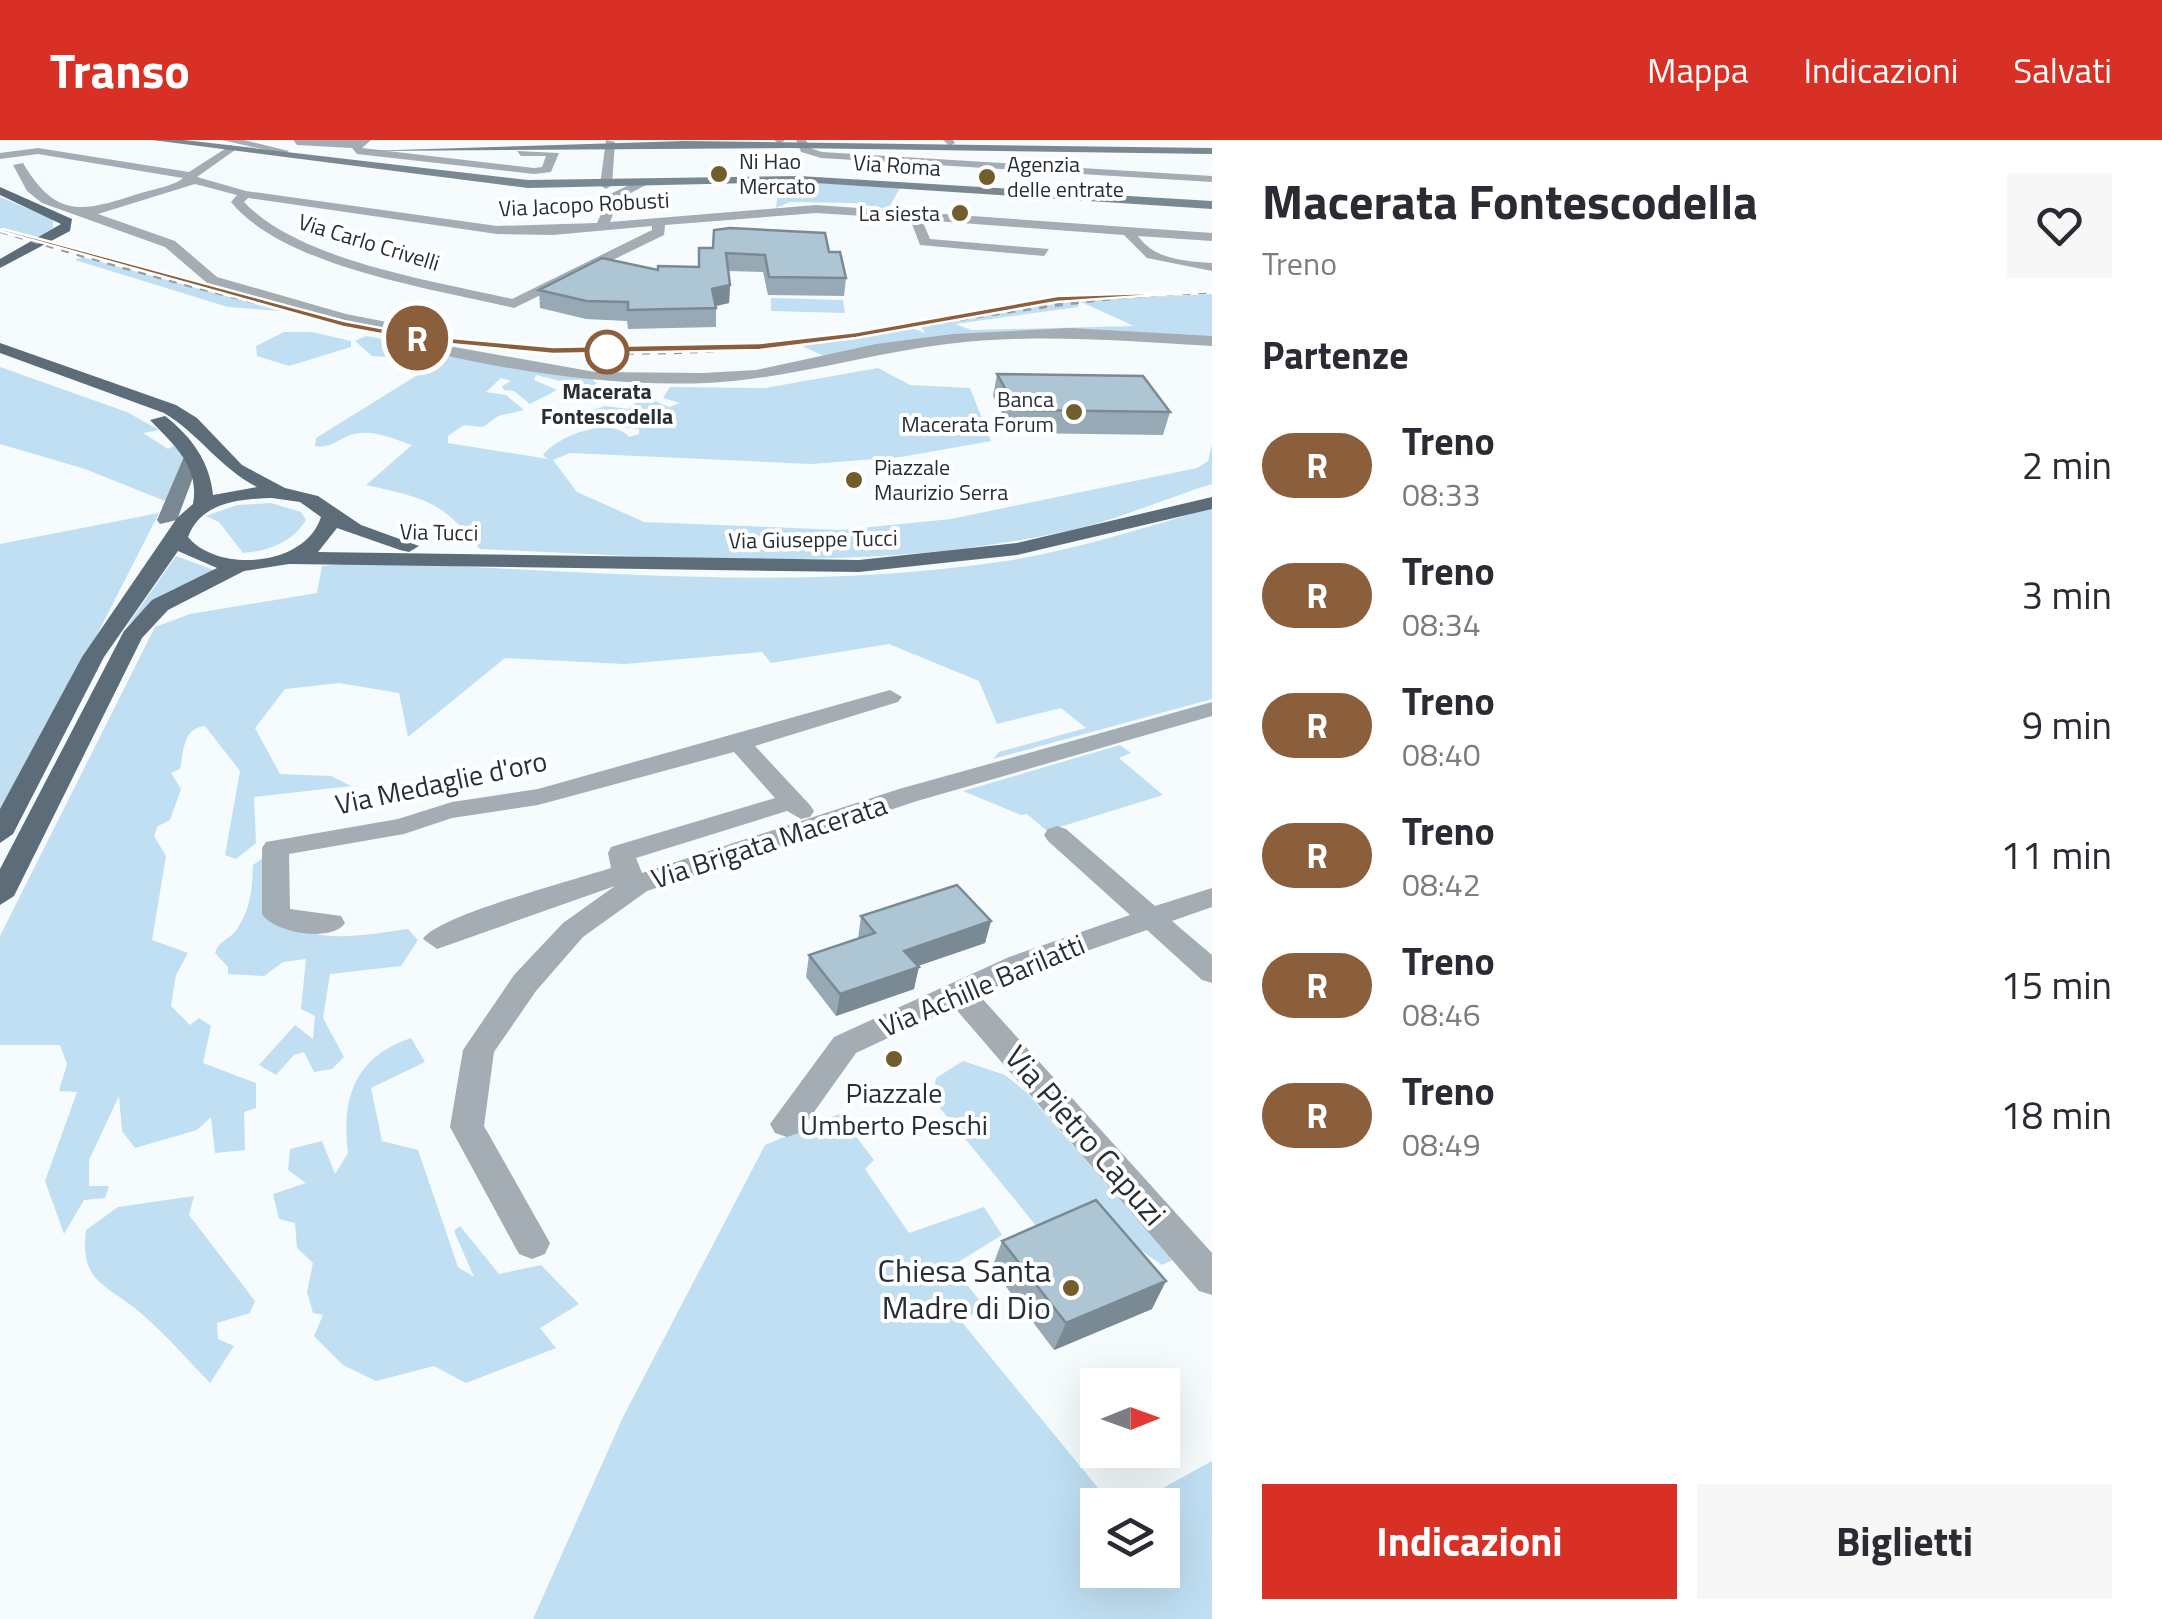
<!DOCTYPE html>
<html lang="it">
<style>
:root{--surface:#fff;--page:#f7f7f7;--text:#2b2b33;--muted:#7c7c81;--accent:#d93025}
body{margin:0;font-family:"Titillium Web",sans-serif;background:var(--page);color:var(--text);height:100vh;display:flex;flex-direction:column;font-size:38px;white-space:nowrap}
*{box-sizing:border-box;margin:0}
p{font-size:32px;color:var(--muted)}
.icon{flex:none;width:55px;height:55px;fill:none;stroke:currentColor;stroke-width:2;stroke-linecap:round;stroke-linejoin:round}
.map{position:relative;flex:1;overflow:hidden}
.side{display:flex;flex-direction:column;background:var(--surface);width:950px}
.side>*{flex:none}
.badge{padding:0 20px;border-radius:32px;font-size:35px;line-height:65px}
.needle{width:65px;rotate:89deg}
.fabs{position:absolute;left:1080px;top:1228px;display:grid;gap:20px}
.fabs a{display:grid;place-items:center;width:100px;height:100px;border-radius:0px;background:var(--surface);box-shadow:0 10px 40px #0002;font-size:50px}
.map>.badge{position:absolute;translate:-50% -50%;box-shadow:0 0 0 5px #fff}
h2{padding:0 50px;font-size:38px;line-height:90px}
.round{display:grid;place-items:center;flex:none;width:105px;height:105px;border-radius:0px;background:var(--page)}
.headline{display:flex;align-items:center;justify-content:space-between;height:170px;padding:0 50px}
h1{font-size:48px;font-weight:700;line-height:75px}
.button{display:flex;gap:20px;margin-top:auto;padding:20px 50px}
.button a{flex:1;height:115px;border-radius:0px;background:var(--accent);color:#fff;font-size:40px;font-weight:700;line-height:115px;text-align:center}
.button a+a{background:var(--page);color:var(--text)}
ul{padding:0;list-style:none}
li{display:flex;align-items:center;gap:30px;height:130px;padding:0 50px}
li div{flex:1}
li b{display:block;font-size:38px}
li em{font-style:normal}
li .badge{min-width:110px;font-weight:700;text-align:center}
header{display:flex;align-items:center;gap:60px;box-sizing:border-box;height:140px;padding:0 50px;background:var(--accent);color:#fff}
header strong{font-size:48px}
nav{display:flex;gap:55px;margin-inline-start:auto;font-size:35px}
main{display:flex;flex:1;min-height:0}
.map>svg:first-child{display:block}
.green{fill:#c0dff3;fill-rule:evenodd}
.lines{fill:none;stroke-linecap:round;stroke-linejoin:round}
.minor{fill:#a3adb3;fill-rule:evenodd}
.secondary{fill:#7a8891;fill-rule:evenodd}
.primary{fill:#5c6d79;fill-rule:evenodd}
.rail{stroke:#969ca0;stroke-width:4;stroke-dasharray:8 8;stroke-linecap:butt}
.wall{fill:#96a9b5}
.shaded-wall{fill:#7a8a94}
.building{fill:#aec5d3;stroke:#7a8a94;stroke-width:2.5}
.line{fill:#8b5e3c;stroke:#fff;stroke-width:2.5}
.poi-dot{fill:#725d2c;stroke:#fff;stroke-width:4}
.stop-dot{fill:#fff;stroke:#8b5e3c;stroke-width:5}
.labels{text-anchor:middle;dominant-baseline:central;stroke-width:8;stroke-linejoin:round;paint-order:stroke}
.far-poi-label{font-size:22px;fill:#283036;stroke:#fff;text-anchor:start}
.far-street-label{font-size:22px;fill:#283036;stroke:#fff}
.far-stop-label{font-size:22px;font-weight:bold;fill:#283036;stroke:#fff}
.street-label{font-size:28px;fill:#283036;stroke:#fff}
.poi-label{font-size:28px;fill:#283036;stroke:#fff}
.near-street-label{font-size:32px;fill:#283036;stroke:#fff}
.near-poi-label{font-size:32px;fill:#283036;stroke:#fff;text-anchor:end}
</style>
<header>
<strong>Transo</strong>
<nav><a>Mappa</a><a>Indicazioni</a><a>Salvati</a></nav>
</header>
<main>
<div class="map">
<svg width="1212" height="1479" viewBox="0 0 1212 1479">
<rect width="100%" height="100%" fill="#f6fbfe"/>
<path class="green" d="M779,41L900,48L888,69L855,63L790,62L776,68Z
M0,57L53,79V88L37,99L0,88Z
M82,117L281,171L228,167L75,120Z
M1212,154V198H951L824,216L802,206L912,188L925,193L921,186L1079,160ZM1079,161L1134,186L972,190L955,184L1078,167Z
M771,158L843,160L845,173L771,171Z
M284,192H312L351,201V207L289,226L257,216L256,206Z
M366,196L590,237L598,245L585,247L536,235L534,240L557,250L530,264L514,251L504,250L502,246L511,241L501,238L486,252L506,255L524,270L498,276L483,287L464,285L448,296V303L548,319L543,315C559,294 613,276 629,297L639,294V289L604,285L605,281L589,271L605,266L628,269L637,262L624,250L652,252L655,261L669,267L680,263L663,258L670,247L765,248L878,228L910,245L970,248L991,301L901,317L811,324L570,313L553,320L577,352L644,382L841,390L951,379L1197,328L1208,321L1212,304V344C1163,359 1118,380 1067,391C873,433 677,418 480,409C442,361 425,358 366,345L412,305C393,299 374,289 354,294C338,298 332,309 315,306L316,298L432,226L411,218L372,216L355,201Z
M0,227L127,272L159,290L143,293L168,309L176,304L184,319L179,340L165,361L85,329L0,304Z
M271,363L301,372L306,380C292,403 268,411 243,413L219,382L206,376L237,365Z
M1212,368V559L993,619L999,612L1086,588L1061,568L997,584L979,541L889,504L771,523L762,512L625,524L505,518L408,597L399,553L339,543L285,549L255,588L280,634L331,636L351,646L254,657L256,703L236,719L225,715L240,631L205,586C183,588 184,610 180,629L171,633L181,649L170,680L158,686L154,696L166,716L152,800L188,813L176,835L171,866L190,885L199,878L211,886L203,923L256,943V968L244,972L245,1010L215,1013L211,977L197,990L135,1008L122,991L119,956L89,1020V1046H109L105,1058L84,1060L64,1094L45,1041L77,952L59,951L67,924L60,905H0V796L155,487L190,474L317,453L322,426L367,422C576,430 791,453 998,422C1071,412 1142,388 1212,368Z
M159,373L0,685V404Z
M176,416L214,430L162,455L127,486Z
M1120,605L1131,613L1119,618L1163,655L1047,691L1027,674L1021,675L963,651Z
M263,718V770C312,806 351,797 408,789L418,800L401,826L330,834L323,878L344,917L332,929L314,932L304,912L294,915L276,935L259,925L295,885L313,899L315,876L301,869L306,819L283,822L264,836L228,834V827L215,813C220,799 230,800 237,789C251,768 252,750 253,725Z
M411,898L425,922L371,948L382,1001L418,1010L458,1127L474,1137L454,1091L460,1086L499,1134L541,1125L579,1164L540,1188L556,1208L466,1243L434,1226L376,1241L343,1225L314,1196L323,1175L313,1173L307,1152L313,1123L297,1108L295,1083L279,1079L273,1054L306,1043L288,1030L290,1009L322,1001L335,1034L348,1013C341,957 355,917 411,898Z
M963,921L1005,935L1026,952L1173,1120L1162,1125L1090,1074L1042,1093L940,968L934,951L936,938Z
M839,974L874,1020L865,1029L909,1093L984,1067L1002,1095L952,1126L985,1167L961,1181L1112,1365H1098V1430H1162V1365H1132L1212,1321V1479H533L623,1277L765,1005Z
M194,1056L189,1075L255,1161L250,1173L217,1183L218,1199L234,1206L210,1243C188,1220 167,1196 143,1175C110,1145 79,1145 86,1090L118,1067Z"/>
<g class="lines">
<path class="minor" d="M222,0H244L289,11L284,14Z
M293,0H371L362,8L534,28L542,27L546,16H521L517,11L559,13L551,32L534,34L357,14L352,8L297,5Z
M606,0L615,2L612,45L606,49L600,45Z
M774,0H784V1L779,4Z
M796,0H806L810,8L822,12L1212,36V42L821,18L801,12Z
M943,0H953L955,3L950,6Z
M231,5L235,10L197,37L246,51L497,86L597,83L610,54L642,39L646,45L619,59L610,82L816,65L1212,93V101L1138,96C1155,120 1185,121 1212,123V131L1147,118L1124,95L922,80L930,99L1049,109L1044,116L920,105L910,79L816,73L665,85L664,95L514,168C434,149 284,127 231,62L237,55L195,44L98,74L175,101L217,137L346,174L417,188L412,199L415,200L595,232L703,233L756,230L876,204L953,194L1070,188L1212,196V206C1124,201 1035,193 947,204C866,214 788,239 707,243C606,247 505,230 407,207L393,200L400,193L339,181L207,143L165,107L42,63L27,51L13,25L23,23C57,81 85,71 141,53C155,49 176,45 183,38L38,14L0,19V13L38,8L189,32ZM248,58L497,94L553,95L652,86V90L512,159C435,141 299,121 244,62Z
M890,550L902,557L898,562L755,606L810,665L814,671L810,677L801,679L787,671L636,718L642,733L899,649L1212,562V576L917,661L647,751L583,797L536,851L494,912L484,986L550,1103L545,1114L532,1119L519,1114L450,987L463,910L514,835L563,783L615,746L437,809L423,799C436,776 578,739 611,728L608,713L611,707L775,658L734,612L538,665L452,678L404,694L289,714L290,769L341,776L345,783C332,803 274,793 262,774V708L266,702L398,679L452,662L538,649Z
M1057,686L1066,689L1155,766L1212,748V767L1172,781L1212,815V843L1202,840L1147,790L1029,831L979,855L1212,1113V1155L1199,1151L954,867L856,913L799,993L787,997L775,993L770,984L834,897L1009,817L1130,775L1048,701L1044,695L1048,689Z"/>
<path class="secondary" d="M152,0H184L528,40L799,36L1212,61V69L799,42L528,48Z
M685,1L1212,8V14L790,8L364,11Z
M186,312L201,316L177,380L160,384L157,380Z"/>
<path class="primary" d="M0,47L72,79L70,91L0,128V119L61,84L0,55Z
M0,203L176,265L197,278L242,325L285,348L318,356L361,385L419,406L409,412L400,410L337,388L318,412L859,420L1017,403L1212,357V369L1017,415L859,432L289,424L244,431L168,470L142,498L14,756L0,765V729L124,491L152,460L217,428L178,411L104,517L13,694L0,703V669L82,517L177,378L193,364C200,326 173,304 150,280L165,276C191,296 210,322 213,355L257,347C220,328 199,294 164,273L0,213ZM272,358L300,362L321,377C306,426 219,434 188,397C201,362 239,359 272,358Z"/>
<path class="rail" d="M0,91C244,164 475,229 733,209C894,197 1050,155 1212,152"/>
</g>
<path class="wall" d="M699,108L829,112L846,138L844,156L768,155L763,132L728,131L730,145L729,163L716,166V187L628,189L627,181L586,179L540,168L539,150L658,130L699,127Z
M997,234L1170,272L1163,295L1021,293L1009,287L993,256Z
M861,776L991,781L985,803L918,826L914,849L836,876L806,837L809,815L858,799Z
M1002,1101L1152,1169L1054,1210L992,1128Z"/>
<path class="shaded-wall" d="M730,145L729,163L711,167L712,149Z
M991,781L985,803L900,832L904,811Z
M919,827L914,849L836,876L840,854Z
M1166,1141L1152,1169L1054,1210L1066,1183Z"/>
<path class="building" d="M730,88L825,93L829,112H840L846,138L769,137L765,115L726,113L730,145L712,149L716,168L628,170V162L586,161L539,150L602,118L658,130V126L699,127V108H713L714,90Z
M997,234L1143,236L1170,272L1026,270L1014,264Z
M957,745L991,781L904,811L919,827L840,854L809,815L875,793L861,776Z
M1096,1060L1166,1141L1066,1183L1002,1101Z"/>
<path class="line" d="M3,89L344,181L418,195L553,207L760,203L856,192L1057,156L1212,151L1057,162L856,198L760,210L553,214L418,201L343,187L0,91Z"/>
<g class="poi-dot">
<circle cx="719" cy="34" r="10"/>
<circle cx="987" cy="37" r="10"/>
<circle cx="960" cy="73" r="10"/>
<circle cx="1074" cy="272" r="10"/>
<circle cx="854" cy="340" r="10"/>
<circle cx="894" cy="919" r="10"/>
<circle cx="1071" cy="1148" r="10"/>
</g>
<circle class="stop-dot" cx="607" cy="212" r="20"/>
<g class="labels">
<g class="far-poi-label">
<text x="739" y="21">Ni Hao<tspan x="739" dy="25">Mercato</tspan></text>
<text x="1007" y="24">Agenzia<tspan x="1007" dy="25">delle entrate</tspan></text>
<text x="940" y="73" text-anchor="end">La siesta</text>
<text x="1054" y="259" text-anchor="end">Banca<tspan x="1054" dy="25">Macerata Forum</tspan></text>
<text x="874" y="327">Piazzale<tspan x="874" dy="25">Maurizio Serra</tspan></text>
</g>
<g class="far-street-label">
<text transform="translate(897 25) rotate(4)">Via Roma</text>
<text transform="translate(584 64) rotate(-3)">Via Jacopo Robusti</text>
<text transform="translate(369 102) rotate(17)">Via Carlo Crivelli</text>
<text transform="translate(439 392) rotate(1)">Via Tucci</text>
<text transform="translate(813 399) rotate(-1)">Via Giuseppe Tucci</text>
</g>
<g class="far-stop-label">
<text x="607" y="251">Macerata<tspan x="607" dy="25">Fontescodella</tspan></text>
</g>
<g class="street-label">
<text transform="translate(441 642) rotate(-12)">Via Medaglie d'oro</text>
<text transform="translate(769 701) rotate(-18)">Via Brigata Macerata</text>
<text transform="translate(982 845) rotate(-23)">Via Achille Barilatti</text>
</g>
<g class="poi-label">
<text x="894" y="952">Piazzale<tspan x="894" dy="32">Umberto Peschi</tspan></text>
</g>
<g class="near-street-label">
<text transform="translate(1086 995) rotate(49)">Via Pietro Capuzi</text>
</g>
<g class="near-poi-label">
<text x="1051" y="1130">Chiesa Santa<tspan x="1051" dy="37">Madre di Dio</tspan></text>
</g>
</g>
</svg>
<div class="fabs">
<a><svg class="needle" viewBox="-14 -14 28 28"><path d="M0-13l5 13h-10z" fill="#e53935"/><path d="M0 13l5-13h-10z" fill="#7c7c81"/></svg></a>
<a><svg class="icon" aria-label="layers" viewBox="0 0 24 24"><path d="M12 4l9 5-9 5-9-5zM3 14l9 5 9-5"/></svg></a>
</div>
<b class="badge" style="left:417px;top:198px;background:#8b5e3c;color:#fff">R</b>
</div>
<section class="side">
<div class="headline"><div><h1>Macerata Fontescodella</h1><p>Treno</p></div><a class="round"><svg class="icon" aria-label="heart" viewBox="0 0 24 24"><path d="M12 20l-8-8c-3-5 5-10 8-4 3-6 11-1 8 4z"/></svg></a></div>
<h2>Partenze</h2>
<ul>
<li><span class="badge" style="background:#8b5e3c;color:#fff">R</span><div><b>Treno</b><p>08:33</p></div><em>2 min</em></li>
<li><span class="badge" style="background:#8b5e3c;color:#fff">R</span><div><b>Treno</b><p>08:34</p></div><em>3 min</em></li>
<li><span class="badge" style="background:#8b5e3c;color:#fff">R</span><div><b>Treno</b><p>08:40</p></div><em>9 min</em></li>
<li><span class="badge" style="background:#8b5e3c;color:#fff">R</span><div><b>Treno</b><p>08:42</p></div><em>11 min</em></li>
<li><span class="badge" style="background:#8b5e3c;color:#fff">R</span><div><b>Treno</b><p>08:46</p></div><em>15 min</em></li>
<li><span class="badge" style="background:#8b5e3c;color:#fff">R</span><div><b>Treno</b><p>08:49</p></div><em>18 min</em></li>
</ul>
<div class="button"><a>Indicazioni</a><a>Biglietti</a></div>
</section>
</main>
